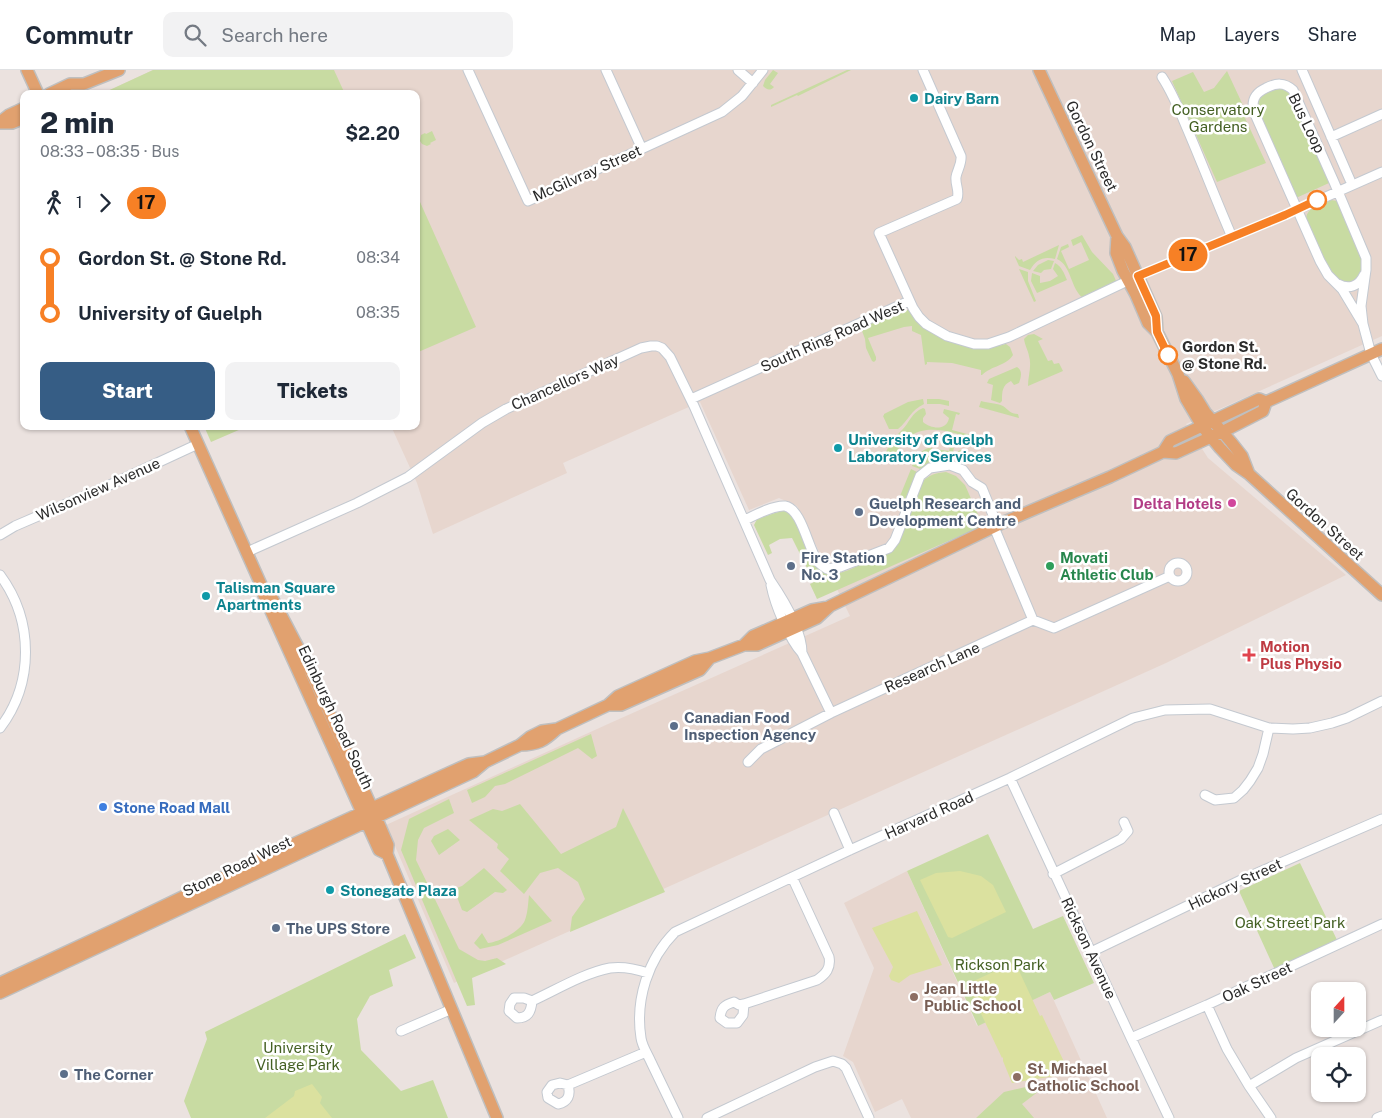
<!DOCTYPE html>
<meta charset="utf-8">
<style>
:root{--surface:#fff;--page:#f2f2f3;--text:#1f2937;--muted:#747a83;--line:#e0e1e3;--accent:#365d85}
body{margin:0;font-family:"Public Sans",sans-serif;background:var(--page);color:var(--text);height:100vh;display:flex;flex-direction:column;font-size:19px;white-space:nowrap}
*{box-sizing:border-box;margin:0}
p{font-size:16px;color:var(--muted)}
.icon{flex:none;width:28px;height:28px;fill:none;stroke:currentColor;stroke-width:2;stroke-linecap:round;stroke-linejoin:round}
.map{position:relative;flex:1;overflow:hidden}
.sheet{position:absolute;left:20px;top:20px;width:400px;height:340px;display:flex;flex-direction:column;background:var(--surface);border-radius:10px;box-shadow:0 1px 4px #0004}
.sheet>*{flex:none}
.badge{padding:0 10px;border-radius:16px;font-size:18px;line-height:32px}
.needle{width:32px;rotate:21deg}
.fabs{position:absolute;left:1311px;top:912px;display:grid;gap:10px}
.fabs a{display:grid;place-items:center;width:55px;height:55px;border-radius:10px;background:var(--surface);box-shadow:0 1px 4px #0004;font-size:25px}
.map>.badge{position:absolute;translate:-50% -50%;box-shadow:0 0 0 2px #fff}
.legs{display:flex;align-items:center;gap:8px;height:55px;padding:0 20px;font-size:16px}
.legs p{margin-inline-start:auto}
.summary{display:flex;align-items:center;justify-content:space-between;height:85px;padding:0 20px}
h1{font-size:28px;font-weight:800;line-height:38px}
.primary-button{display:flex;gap:10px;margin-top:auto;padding:10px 20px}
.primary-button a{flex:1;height:58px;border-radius:10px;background:var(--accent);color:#fff;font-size:20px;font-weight:800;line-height:58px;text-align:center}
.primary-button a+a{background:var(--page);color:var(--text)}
ul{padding:0 20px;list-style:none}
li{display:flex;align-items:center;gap:18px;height:55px;font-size:19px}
li i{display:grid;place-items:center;width:8px;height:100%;margin:0 6px;background:currentColor}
li i::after{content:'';width:12px;height:12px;margin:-6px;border:4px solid;border-radius:50%;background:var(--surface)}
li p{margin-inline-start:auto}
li:first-child i{background:linear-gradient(#0000 50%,currentColor 0)}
li:last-child i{background:linear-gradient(currentColor 50%,#0000 0)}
header{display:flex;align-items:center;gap:30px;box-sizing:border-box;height:70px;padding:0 25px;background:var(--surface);border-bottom:1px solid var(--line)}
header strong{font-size:24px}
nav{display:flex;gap:28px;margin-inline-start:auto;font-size:18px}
.search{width:350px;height:45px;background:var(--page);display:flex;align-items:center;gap:12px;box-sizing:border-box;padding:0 18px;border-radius:10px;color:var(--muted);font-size:19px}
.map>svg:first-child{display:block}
.education{fill:#e7d6ce}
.green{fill:#c8dba2}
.pitch{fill:#dbe19f}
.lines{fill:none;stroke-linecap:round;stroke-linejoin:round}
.minor-casing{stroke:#c4c9d0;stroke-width:11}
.major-casing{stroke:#bfbfbf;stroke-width:14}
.minor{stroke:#fff;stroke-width:9}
.major{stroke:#e1a16f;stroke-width:11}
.line-1-casing{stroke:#fff;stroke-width:11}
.line-1{stroke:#f78025;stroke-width:8}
.culture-dot{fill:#0f9aa8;stroke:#fff;stroke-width:2}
.stop-1-dot{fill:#fff;stroke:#f78025;stroke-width:2.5}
.hotel-dot{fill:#d1479c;stroke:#fff;stroke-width:2}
.service-dot{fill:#5c6f8a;stroke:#fff;stroke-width:2}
.leisure-dot{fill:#2e9e5b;stroke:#fff;stroke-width:2}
.health-dot{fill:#e0444e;stroke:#fff;stroke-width:2}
.shop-dot{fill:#3f7fe0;stroke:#fff;stroke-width:2}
.education-dot{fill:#8d6e63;stroke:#fff;stroke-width:2}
.labels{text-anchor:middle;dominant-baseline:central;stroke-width:5;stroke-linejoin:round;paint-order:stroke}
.culture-label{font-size:15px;font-weight:bold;fill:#0d838f;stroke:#fff;text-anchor:start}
.park-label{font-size:15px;fill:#446023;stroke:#fff}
.street-label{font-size:15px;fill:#2b2b2b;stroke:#fff}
.stop-label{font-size:15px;font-weight:bold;fill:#2b2b2b;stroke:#fff;text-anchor:start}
.service-label{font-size:15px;font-weight:bold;fill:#4e5e75;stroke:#fff;text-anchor:start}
.hotel-label{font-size:15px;font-weight:bold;fill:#b23c85;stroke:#fff;text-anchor:end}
.leisure-label{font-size:15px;font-weight:bold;fill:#27864d;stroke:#fff;text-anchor:start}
.health-label{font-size:15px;font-weight:bold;fill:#be3a42;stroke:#fff;text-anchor:start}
.shop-label{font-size:15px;font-weight:bold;fill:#366cbe;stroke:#fff;text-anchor:start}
.education-label{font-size:15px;font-weight:bold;fill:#785e54;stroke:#fff;text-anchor:start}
</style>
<header>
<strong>Commutr</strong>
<div class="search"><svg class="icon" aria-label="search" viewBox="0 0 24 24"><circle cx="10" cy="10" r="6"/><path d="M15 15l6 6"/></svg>Search here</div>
<nav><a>Map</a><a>Layers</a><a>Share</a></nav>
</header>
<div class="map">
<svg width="1382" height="1048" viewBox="0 0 1382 1048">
<rect width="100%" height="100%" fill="#ebe2df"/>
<path class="education" d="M153,0H1382V266L1186,354L1208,388L1346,505L1166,593L454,913L386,755L608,654L850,546L797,436L779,428L749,440L700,332L563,393L567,403L433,464L417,413L391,356H416V24H101Z
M907,801L977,956L1050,922L1107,1048H911L902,1029L875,1042L853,992L843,986L874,898L844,833Z"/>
<path class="green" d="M153,0H334L345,24H101Z
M773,0L778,3L770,14L774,17C770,21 767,20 763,16L765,10Z
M847,0H851L798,26L797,25L771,37V35Z
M1227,1L1248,46L1245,48L1266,93L1217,112L1172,11L1193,2L1204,22L1214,18Z
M1273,18C1284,18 1287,20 1293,29L1329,113L1296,128L1257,36L1259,27Z
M432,61L436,70L430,73L431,74L427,76L422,74L420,71L421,65L425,63L426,64Z
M416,123L476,257L416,283Z
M1331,130L1337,131L1340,134L1362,190L1363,200L1354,213H1340L1328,200L1306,150C1306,137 1321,135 1331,130Z
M1082,165L1092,182L1113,204L1117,213L1083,228C1070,218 1072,196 1057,189L1061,177L1068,174L1069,177L1061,181L1069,199L1089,190L1081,172L1073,176L1071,170Z
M1059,175L1055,189C1043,186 1036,190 1030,200L1019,196L1015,187V186L1019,190L1022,189L1023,192Z
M1048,190L1054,191L1051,199L1044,200L1041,203L1033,201L1038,195Z
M1055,193C1062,197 1064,203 1067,210L1037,223L1031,211L1032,203L1040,206V213L1050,211L1058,206L1053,199Z
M1019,199L1028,202V211L1036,231L1034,232Z
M906,240H909C923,261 947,273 971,277C983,279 995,277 1006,274L1010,277L1013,285C1006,296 991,296 982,305H981V300L952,293L927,292V294L925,295L921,265L912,261V256L904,257L868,268L876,287V290L874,292L872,291L866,278L865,269L862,261C869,251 894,242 906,240Z
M1034,264L1043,269L1038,271L1048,291L1052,290L1054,294L1059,293L1063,301L1028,316C1028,306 1032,296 1029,286C1028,280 1025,276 1024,269L1028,265Z
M1017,297C1023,301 1021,307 1019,313L1014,315L1011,311C1002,315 1002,322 1002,331L1000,333L991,330L993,315L987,313L989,309Z
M923,329L924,334C910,341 909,350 898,359H889L883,346L884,345V344L908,332Z
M927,329H939L949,331V336L940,334H927Z
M981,331C988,333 997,333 1003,336C1009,340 1010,344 1018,344L1019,348L979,337Z
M923,338L925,339L926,344L923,348V352C931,359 947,361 949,348L943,343L944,339L960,343L959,345L956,344L952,360L982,368V371C950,362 913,345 895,386L894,385L892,388L887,386L888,383L886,382C891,371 894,368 902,360C910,352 911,343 923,338Z
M204,356H248L211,372Z
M950,377L954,378L951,389L945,391L936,390L935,379L949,381Z
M928,378H932L931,392L920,399L912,396C915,387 919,382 928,378Z
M955 387a7 7 0 1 1 14 0a7 7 0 1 1-14 0Z
M911,399L917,402L903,435L897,438H894V431H898Z
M946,402L956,406L965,415L980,449V457L817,529L810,514L814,512L792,468L780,469L769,475L772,483L768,485L754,455L757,449L784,440L792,443L810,487L820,501L833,505L849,500L892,479L897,475L922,412C929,405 935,403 946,402Z
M591,664L597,686L592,689L578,678L505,714L495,716L485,727L472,733L467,720Z
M449,729L454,743L424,758L418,770L416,790L459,879L478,890L485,891L497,888L506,894L472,908L475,935L467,936L401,780L409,749Z
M520,734L561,784L616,757L623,738L665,822L570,862L572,847L585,829L578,812L558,798L540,803L524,824L500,801L509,789L497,778L498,774L469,750L493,739L502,741Z
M448,759L460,770L439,785L431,771L434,766Z
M988,764L1033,859L1063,846L1094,913L1054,930L1050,922L978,956L907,801Z
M1300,793L1338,872L1275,900L1239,821Z
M484,798L507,820L503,823L495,822L467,842L462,840L454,819L462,816Z
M529,825L552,851L498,875L480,879L474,873L482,863L488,873C499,872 521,861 525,850C528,842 528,833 529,825Z
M405,864L416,888L389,900L393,916L370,926L357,949L361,980L401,1021L433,1010L448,1048H191L184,1031L207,969L205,962Z
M1039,1014V1021L1022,1034L1034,1048H976L1004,1022Z"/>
<path class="pitch" d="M960,801L981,806L993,815L1006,842L952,868L948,867L920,810L936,803Z
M917,841L942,895L910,905L899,913L891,910L889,906L893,897L872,858Z
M1015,892L1040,946L1042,945L1066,996L1072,999L1071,1004L1065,1002L1055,1006L1012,1013L1003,991V987L1002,988L967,914Z
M312,1014L322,1027L320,1033L332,1048H265L294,1026L295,1021Z"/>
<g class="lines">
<g class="minor-casing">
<path id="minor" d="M468,0L528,131L722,42L742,26L763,0
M606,0L642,79
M738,0L753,13
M923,0L961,86C962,94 957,100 956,107C955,115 960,121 957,129L879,163L913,238L919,247L926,254L947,266L974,274H988L1009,267L1138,206L1285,145L1382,102
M1302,0L1350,110
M1162,7C1172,22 1179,39 1186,56C1202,93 1216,130 1232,167
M1331,67L1382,44
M1338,214C1349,220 1359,216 1364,205
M1363,254L1361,236L1366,200V188L1334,112L1293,20C1284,12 1276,13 1266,18C1255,23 1251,30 1254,42L1320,191L1328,205L1342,219L1363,254L1371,284L1382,306
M691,329L909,231
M745,450C755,445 774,435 785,436C802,439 808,479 818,492C820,494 824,497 827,499L840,497L889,478L895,470L920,406L930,398L950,395L963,400L972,412L982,418L993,445L994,457L1033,550
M0,465L15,456L103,418L198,374
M247,482L357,433L408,407L482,353L506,339L641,278L651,276H657L662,278L670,287L694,336L770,510C783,529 802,561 802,583
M1169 502a9 9 0 1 1 18 0a9 9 0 1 1-18 0Z
M0,505C34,551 34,613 0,658
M771,515C775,535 789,569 802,583L831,643
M748,692L761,679L831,643L1033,550L1054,558L1170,506
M1010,708L1131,968L1169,1048
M1205,725L1215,730L1234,728L1243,720L1250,711L1258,698L1263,684L1269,658
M834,743L850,780
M1053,804L1121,769L1128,761L1124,752
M1091,882L1241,810L1382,749
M532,931C531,942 528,948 517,948L509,941L510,934L514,928H524L532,931C556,920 584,903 610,898C623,896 636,899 648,903
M744,934L743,945L737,953H727L720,948C721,938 724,935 734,932L739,935L744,934L817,910C826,904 831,898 829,887L792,807
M1207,935L1227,979L1249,1016L1271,1048
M401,961L452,939
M1131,968L1207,935L1382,854
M568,1015C571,1025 568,1032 558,1034L548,1028L547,1022L552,1015L560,1013L568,1015L646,982
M1249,1016L1296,988L1382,950
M678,1048C669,1029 660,1011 651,992C648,985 642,976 641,968C635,930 648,889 675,862L850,780L1010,708L1133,648L1165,640L1210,639L1269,658L1293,659L1310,658L1332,653L1347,648L1382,631
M707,1048L815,997L833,991L842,994L846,998L869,1048
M1377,1048L1382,1046"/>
</g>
<g class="major-casing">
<path id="major" d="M27,0L38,24
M1039,0L1117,166L1125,177L1156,247L1157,262
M49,24L70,14H84L119,0
M0,52L9,45L24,38
M0,53H12L24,48
M1117,166L1116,183L1123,201L1136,225L1148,253L1157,262L1178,304L1186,329L1202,356L1220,378L1236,395L1249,404L1382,525
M1184,311L1197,329L1205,342L1231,372L1242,386L1249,404
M190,356L263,519V523L266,530L379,780L387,784
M1163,382L1170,371L1259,329L1266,332
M263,519L269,522L313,606L379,754L388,775L387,784L497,1048
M744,575L753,566L812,540L829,537
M608,635H621L700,600L710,588
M520,675C538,675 544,671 557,659
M0,913L118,858L276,782L442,706L469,694L485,692
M0,923L473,702L485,692L520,675L530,667L542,661L557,659L608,635L618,626L695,591L710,588L744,575H757L817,548L830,536L1002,453L1110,407L1163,382L1176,383L1222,362L1263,341L1266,332L1382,279"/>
</g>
<use href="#minor" class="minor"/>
<use href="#major" class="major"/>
</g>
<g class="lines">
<g class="line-1-casing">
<path id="line-1" d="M1168,285L1157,262L1156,246L1138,206L1285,145L1317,130"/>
</g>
<use href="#line-1" class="line-1"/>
</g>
<g class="culture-dot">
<circle cx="914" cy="28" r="5"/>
<circle cx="838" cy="378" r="5"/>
<circle cx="206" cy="526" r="5"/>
<circle cx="330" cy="820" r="5"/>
</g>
<g class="stop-1-dot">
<circle cx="1317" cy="130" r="9"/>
<circle cx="1168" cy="285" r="9"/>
</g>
<circle class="hotel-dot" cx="1232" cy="433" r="5"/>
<g class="service-dot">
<circle cx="859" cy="442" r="5"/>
<circle cx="791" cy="496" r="5"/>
<circle cx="674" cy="656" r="5"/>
<circle cx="276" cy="858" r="5"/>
<circle cx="64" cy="1004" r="5"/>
</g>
<circle class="leisure-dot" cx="1050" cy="496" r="5"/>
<path class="health-dot" d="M1246.5 577.5h5v5h5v5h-5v5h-5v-5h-5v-5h5z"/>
<circle class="shop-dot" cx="103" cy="737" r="5"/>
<g class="education-dot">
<circle cx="914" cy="927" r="5"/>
<circle cx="1017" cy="1007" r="5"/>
</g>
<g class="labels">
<g class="culture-label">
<text x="924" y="28">Dairy Barn</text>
<text x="848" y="369">University of Guelph<tspan x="848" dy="17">Laboratory Services</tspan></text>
<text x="216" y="517">Talisman Square<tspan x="216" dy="17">Apartments</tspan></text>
<text x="340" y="820">Stonegate Plaza</text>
</g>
<g class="park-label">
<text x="1218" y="39">Conservatory<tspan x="1218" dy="17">Gardens</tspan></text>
<text x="1290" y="852">Oak Street Park</text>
<text x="1000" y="894">Rickson Park</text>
<text x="298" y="977">University<tspan x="298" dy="17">Village Park</tspan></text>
</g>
<g class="street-label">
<text transform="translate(1307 53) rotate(64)">Bus Loop</text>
<text transform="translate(1092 76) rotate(64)">Gordon Street</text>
<text transform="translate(587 103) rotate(-24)">McGilvray Street</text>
<text transform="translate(832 266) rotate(-24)">South Ring Road West</text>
<text transform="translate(565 312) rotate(-24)">Chancellors Way</text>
<text transform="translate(98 419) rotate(-24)">Wilsonview Avenue</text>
<text transform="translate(1325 454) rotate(42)">Gordon Street</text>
<text transform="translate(932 597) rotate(-24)">Research Lane</text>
<text transform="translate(336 647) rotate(65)">Edinburgh Road South</text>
<text transform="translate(929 745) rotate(-24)">Harvard Road</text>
<text transform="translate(237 796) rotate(-26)">Stone Road West</text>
<text transform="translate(1235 814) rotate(-25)">Hickory Street</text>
<text transform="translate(1089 878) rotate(65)">Rickson Avenue</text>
<text transform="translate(1257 912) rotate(-25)">Oak Street</text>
</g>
<g class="stop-label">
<text x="1182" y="276">Gordon St.<tspan x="1182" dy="17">@ Stone Rd.</tspan></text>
</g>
<g class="service-label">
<text x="869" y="433">Guelph Research and<tspan x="869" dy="17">Development Centre</tspan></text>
<text x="801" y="487">Fire Station<tspan x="801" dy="17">No. 3</tspan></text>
<text x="684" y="647">Canadian Food<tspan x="684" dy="17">Inspection Agency</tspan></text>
<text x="286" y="858">The UPS Store</text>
<text x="74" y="1004">The Corner</text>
</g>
<g class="hotel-label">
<text x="1222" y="433">Delta Hotels</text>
</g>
<g class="leisure-label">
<text x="1060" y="487">Movati<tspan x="1060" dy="17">Athletic Club</tspan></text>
</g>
<g class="health-label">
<text x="1260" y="576">Motion<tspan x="1260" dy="17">Plus Physio</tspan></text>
</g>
<g class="shop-label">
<text x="113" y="737">Stone Road Mall</text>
</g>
<g class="education-label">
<text x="924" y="918">Jean Little<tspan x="924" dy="17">Public School</tspan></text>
<text x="1027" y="998">St. Michael<tspan x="1027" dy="17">Catholic School</tspan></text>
</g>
</g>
</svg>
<div class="fabs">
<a><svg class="needle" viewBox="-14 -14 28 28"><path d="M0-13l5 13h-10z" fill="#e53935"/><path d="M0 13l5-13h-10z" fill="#747a83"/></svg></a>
<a><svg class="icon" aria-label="locate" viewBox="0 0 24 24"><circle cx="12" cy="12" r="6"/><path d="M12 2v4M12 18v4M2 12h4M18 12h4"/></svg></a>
</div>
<b class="badge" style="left:1188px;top:185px;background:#f78025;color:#111">17</b>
<section class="sheet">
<div class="summary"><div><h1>2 min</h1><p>08:33 – 08:35 · Bus</p></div><b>$2.20</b></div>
<div class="legs"><svg class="icon" aria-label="walk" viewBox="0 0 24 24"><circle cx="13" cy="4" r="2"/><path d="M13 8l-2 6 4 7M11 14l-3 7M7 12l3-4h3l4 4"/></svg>1<svg class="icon" aria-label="forward" viewBox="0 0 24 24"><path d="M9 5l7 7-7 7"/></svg><b class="badge" style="background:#f78025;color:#111">17</b></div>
<ul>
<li><i style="color:#f78025"></i><b>Gordon St. @ Stone Rd.</b><p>08:34</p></li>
<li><i style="color:#f78025"></i><b>University of Guelph</b><p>08:35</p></li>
</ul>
<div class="primary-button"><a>Start</a><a>Tickets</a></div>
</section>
</div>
